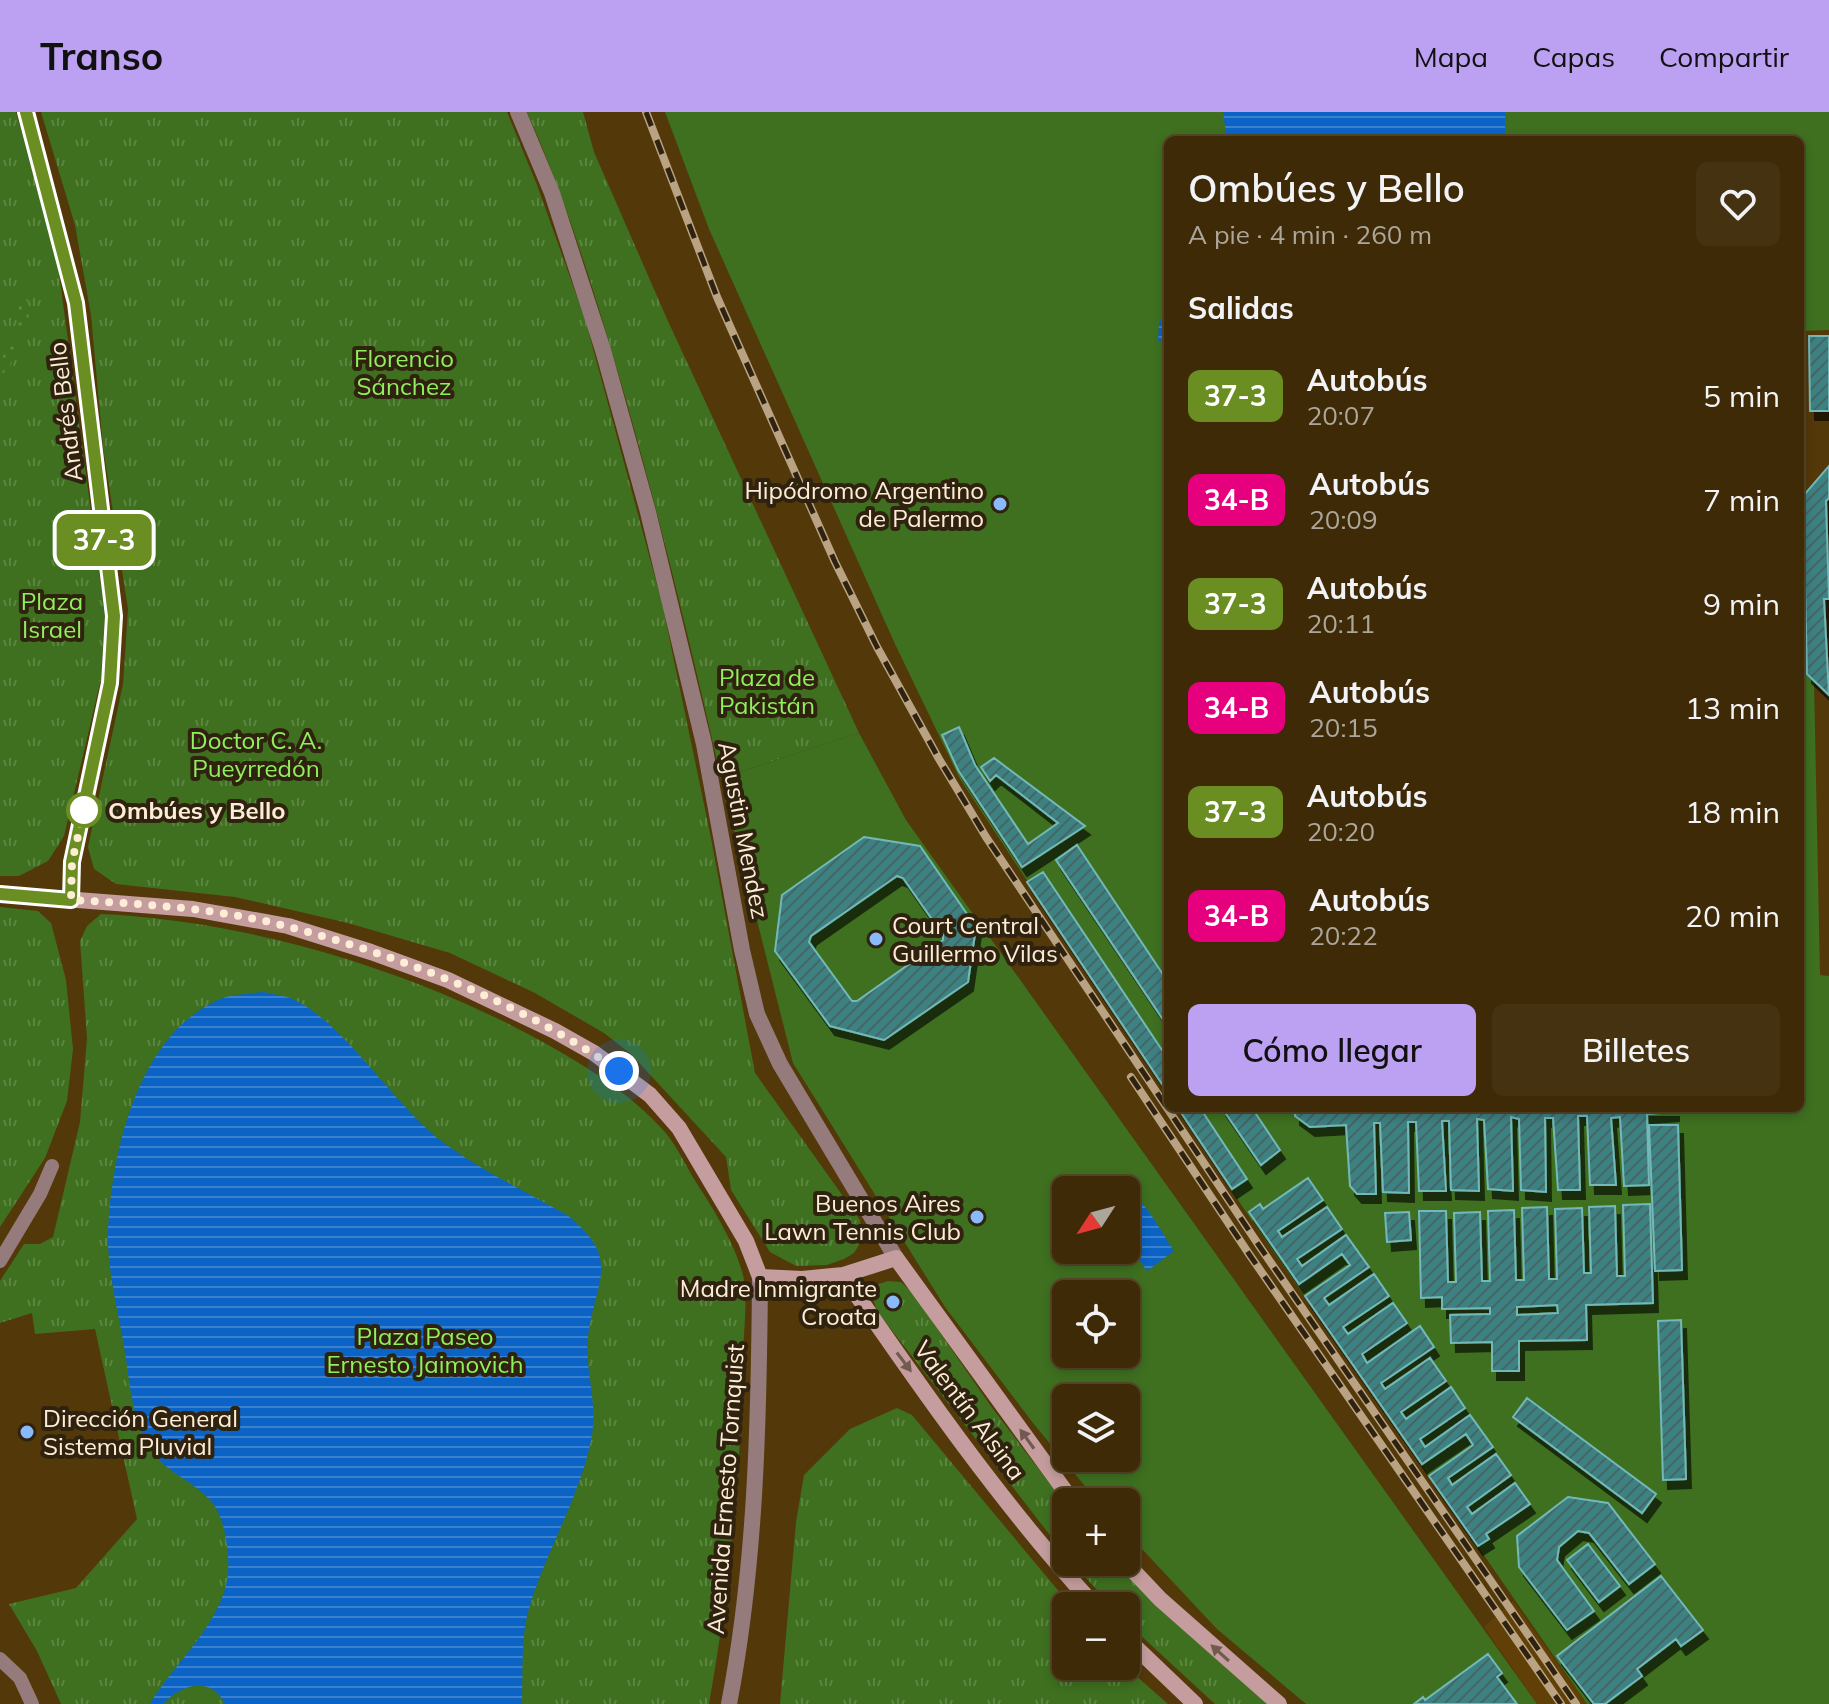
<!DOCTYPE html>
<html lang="es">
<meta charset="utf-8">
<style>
:root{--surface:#3e2a07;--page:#453211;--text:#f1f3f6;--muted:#ada79b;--line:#574628;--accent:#bca0f2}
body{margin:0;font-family:Mulish,sans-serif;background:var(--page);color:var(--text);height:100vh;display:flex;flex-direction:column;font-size:30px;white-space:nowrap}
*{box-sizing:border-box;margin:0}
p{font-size:26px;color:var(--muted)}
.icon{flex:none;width:44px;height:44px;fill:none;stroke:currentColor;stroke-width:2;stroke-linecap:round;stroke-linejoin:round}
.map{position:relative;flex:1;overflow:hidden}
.panel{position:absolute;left:1164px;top:24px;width:640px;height:976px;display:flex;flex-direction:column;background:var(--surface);border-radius:12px;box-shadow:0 4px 12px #0003,0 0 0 2px var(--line)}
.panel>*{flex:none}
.badge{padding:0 16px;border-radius:12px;font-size:28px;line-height:52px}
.needle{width:52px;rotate:234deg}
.fabs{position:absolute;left:1052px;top:1064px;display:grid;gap:16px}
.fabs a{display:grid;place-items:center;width:88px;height:88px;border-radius:12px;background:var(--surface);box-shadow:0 4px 12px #0003,0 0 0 2px var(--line);font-size:40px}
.you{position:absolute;width:40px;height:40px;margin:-20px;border:6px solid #fff;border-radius:50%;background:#1a73e8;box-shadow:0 0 0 12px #1a73e833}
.map>.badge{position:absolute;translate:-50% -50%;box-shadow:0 0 0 4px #fff}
h2{padding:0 24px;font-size:30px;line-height:72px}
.round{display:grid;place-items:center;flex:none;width:84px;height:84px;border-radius:12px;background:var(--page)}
.summary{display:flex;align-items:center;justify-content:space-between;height:136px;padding:0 24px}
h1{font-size:38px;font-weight:600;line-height:60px}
.cta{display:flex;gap:16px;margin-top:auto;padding:16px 24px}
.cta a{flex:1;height:92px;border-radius:12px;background:var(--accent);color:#111;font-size:32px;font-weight:600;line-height:92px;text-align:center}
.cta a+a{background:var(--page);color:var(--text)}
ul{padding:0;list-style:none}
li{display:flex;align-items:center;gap:24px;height:104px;padding:0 24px}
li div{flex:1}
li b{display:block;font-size:30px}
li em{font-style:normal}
li .badge{min-width:88px;font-weight:700;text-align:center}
header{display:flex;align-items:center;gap:48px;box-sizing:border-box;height:112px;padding:0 40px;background:var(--accent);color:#111}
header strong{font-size:38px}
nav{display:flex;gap:44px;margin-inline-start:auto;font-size:28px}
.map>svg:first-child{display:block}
.built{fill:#604006}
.grass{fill:url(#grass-tufts)}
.garden{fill:url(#garden-dots)}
.pitch{fill:#3e7020;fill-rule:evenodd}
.water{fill:url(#water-rules)}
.building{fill:url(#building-hatch);stroke:#73b9b9;stroke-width:2;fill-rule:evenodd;filter:url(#shadow)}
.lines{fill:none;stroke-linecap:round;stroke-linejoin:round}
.pedestrian{stroke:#957b7c;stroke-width:14}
.minor{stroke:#957b7c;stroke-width:16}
.tertiary{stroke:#957b7c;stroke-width:16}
.secondary{stroke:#c59d9e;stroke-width:16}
.rail-casing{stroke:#b9a383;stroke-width:8}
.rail{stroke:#2f2310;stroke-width:5;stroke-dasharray:15;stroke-linecap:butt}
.oneway{fill:#725a50}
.line-casing{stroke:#fff;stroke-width:18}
.line{stroke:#6b8e23;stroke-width:12}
.walk{stroke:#feedd6;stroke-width:8;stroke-dasharray:0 14.4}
.poi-dot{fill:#89bafc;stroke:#2f2310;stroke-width:3}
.stop-dot{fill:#fff;stroke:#6b8e23;stroke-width:4}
.labels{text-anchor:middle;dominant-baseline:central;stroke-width:8;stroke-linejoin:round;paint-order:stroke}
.park-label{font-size:24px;fill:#91ee5e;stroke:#2f2310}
.street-label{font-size:24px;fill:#feedd6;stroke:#2f2310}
.poi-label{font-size:24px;fill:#feedd6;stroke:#2f2310;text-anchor:end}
.stop-label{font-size:24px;font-weight:bold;fill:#feedd6;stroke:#2f2310;text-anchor:start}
</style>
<header>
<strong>Transo</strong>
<nav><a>Mapa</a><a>Capas</a><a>Compartir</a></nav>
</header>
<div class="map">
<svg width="1829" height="1592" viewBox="0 0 1829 1592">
<defs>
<pattern id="grass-tufts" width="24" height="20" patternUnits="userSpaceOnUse" patternTransform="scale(2)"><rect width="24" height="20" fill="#3e7020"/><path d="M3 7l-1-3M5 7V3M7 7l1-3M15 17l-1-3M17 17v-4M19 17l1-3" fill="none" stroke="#5b8540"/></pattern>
<pattern id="garden-dots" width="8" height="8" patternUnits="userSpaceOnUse" patternTransform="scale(2)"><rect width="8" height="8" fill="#3e7020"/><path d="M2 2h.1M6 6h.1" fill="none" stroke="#5b8540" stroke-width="1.8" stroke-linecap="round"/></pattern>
<pattern id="water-rules" width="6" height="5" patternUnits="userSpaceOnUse" patternTransform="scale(2)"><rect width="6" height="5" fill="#0a63c5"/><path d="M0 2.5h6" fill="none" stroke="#3b81ce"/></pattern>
<pattern id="building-hatch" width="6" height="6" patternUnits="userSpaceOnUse" patternTransform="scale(2)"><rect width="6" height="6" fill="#3c8283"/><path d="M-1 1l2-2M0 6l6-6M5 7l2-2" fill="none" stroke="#436765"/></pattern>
<filter id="shadow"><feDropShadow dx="5" dy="9" stdDeviation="0" flood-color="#0009"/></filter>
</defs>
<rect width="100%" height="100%" fill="#533809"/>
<path class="built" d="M1513,1489L1587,1592H1537L1484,1515Z"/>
<path class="grass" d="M0,0H16L56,139L105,504L101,567L64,724L48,749L19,764H0Z
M41,0H507L537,73L585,207L662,491L711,726L755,961L860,1108L862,1128L854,1141L844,1147L827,1153L796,1154L770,1140L731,1078L726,1045L631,942L604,921L535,881L450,841L348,811L235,785L116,772L94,757L88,735L123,572L128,497L103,335L91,203L75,113Z
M527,0H583L594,40L667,207L859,621L721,666C689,525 655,385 614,247C589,163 563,80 527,0Z
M0,795L38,799L51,811L66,868L73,937L67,989L45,1046L0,1115Z
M101,802C249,809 412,858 541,929C586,954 630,981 664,1019C678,1035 687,1057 699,1075C715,1099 739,1140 744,1168C748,1188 743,1225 743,1247C741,1362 729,1479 709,1592H61L37,1539L9,1492L76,1476L137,1407L95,1217L35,1222L32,1201L0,1211V1169L24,1132H40L53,1125L80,1010L87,926L80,829L87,814Z
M888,1169L901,1170L912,1180L990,1293L1066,1393V1444L877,1199L871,1181L879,1172Z
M897,1296L912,1303L1071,1494H1066V1554H1125L1168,1592H780L796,1410L804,1363L850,1317Z
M1071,1450H1117L1147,1484L1268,1592H1215L1126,1510V1494H1112Z"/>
<path class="garden" d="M27,184L29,203L24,221L17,219L20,203L17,189Z
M10,233L19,239L9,256L0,264V249Z"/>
<path class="pitch" d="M665,0H1829V218L1800,219V28H1168V983L960,667L895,532L709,117Z
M1800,317L1807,562L1814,569L1820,863L1829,864V1592H1587L1242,1094L1177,996H1800Z
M859,621L906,708L1537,1592H1306L1217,1517L1126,1420V1390H1098L1033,1311L945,1195L793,951L721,666ZM1066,1078H1126V1138H1066ZM1066,1182H1126V1242H1066ZM1066,1286H1126V1346H1066Z"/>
<path class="water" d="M1223,0H1505V28H1227Z
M1168,192V227L1158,229L1159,211Z
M263,880C271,882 280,883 287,885C338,902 393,992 440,1028C478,1057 525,1079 567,1103C623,1147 595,1169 588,1224C584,1261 600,1291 590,1333C577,1391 544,1443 528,1500C521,1526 523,1564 522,1592H225C211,1563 180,1573 163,1592H150C177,1546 233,1503 228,1446C227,1427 223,1403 211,1389C188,1364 163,1362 145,1328C131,1299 129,1264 124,1234C118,1199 108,1161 108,1126C110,1046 136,926 216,889C230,882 247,882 263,880Z
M1126,1078C1142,1083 1164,1124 1174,1139L1147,1159L1126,1128Z"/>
<path class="building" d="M1809,224H1829V299H1810Z
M1829,354V386L1826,389L1829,487H1824L1829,583L1807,562L1803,384Z
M959,615L975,653L1028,732L1058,711L996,663L990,669L981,655L994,646L1085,714L1022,755L958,658L942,623Z
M864,725L920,734L976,815L968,870L884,928L830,914L775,839L782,783ZM897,764L903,766L943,823V828L857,889H852L809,830L811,824Z
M1077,733L1168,870V915L1056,748Z
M1043,760L1168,947V981L1027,770Z
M1178,996H1200L1247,1067L1232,1077Z
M1222,996H1252L1280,1038L1261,1053Z
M1295,996H1674V1000L1647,1002L1649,1073L1624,1074L1620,1005L1611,1006L1616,1073H1590L1587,1004H1578L1580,1078H1558L1553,1006H1545L1546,1080L1521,1078L1519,1007L1511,1005L1513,1079L1488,1077L1484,1008L1477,1007L1479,1079L1451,1078L1449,1009H1442L1446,1079H1419L1416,1010H1408L1409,1081L1383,1080L1380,1011H1374L1376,1082H1357L1350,1074L1346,1013L1310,1015L1295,1004Z
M1649,1013H1678L1682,1158L1655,1159Z
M1308,1066L1323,1088L1278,1119L1282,1125L1327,1095L1342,1117L1297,1147L1302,1154L1346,1123L1369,1155L1324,1186L1329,1193L1374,1162L1389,1184L1343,1215L1348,1222L1393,1191L1407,1211L1362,1242L1367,1251L1420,1214L1434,1235L1381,1271L1385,1277L1430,1246L1446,1269L1401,1300L1406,1307L1451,1275L1465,1296L1420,1327L1425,1335L1470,1303L1493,1335L1448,1366L1452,1373L1496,1342L1511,1363L1467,1395L1472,1402L1515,1371L1530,1392L1486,1422L1489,1427L1478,1434L1429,1364L1473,1333L1466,1322L1422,1352L1305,1184L1350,1153L1342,1142L1299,1172L1249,1100L1260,1092L1263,1097Z
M1650,1092L1653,1191L1586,1193L1587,1228L1519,1229V1259H1492V1230L1451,1231L1450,1203L1490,1202V1196L1442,1197V1185L1421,1186L1419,1099H1446L1448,1170H1456L1454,1101L1480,1100L1482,1169H1490L1488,1099L1514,1098L1516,1168H1524L1522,1096L1547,1095L1549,1167H1557L1555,1097L1582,1096L1584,1161H1591L1589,1095L1615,1094L1617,1164H1625L1623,1093ZM1557,1193L1558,1201L1517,1203V1195Z
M1409,1100L1411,1128L1387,1130L1385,1101Z
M1681,1208L1686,1367L1663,1368L1658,1209Z
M1527,1286L1656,1382L1642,1401L1513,1305Z
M1568,1385L1608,1391L1655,1452L1629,1472L1589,1421L1578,1419L1559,1435L1557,1448L1594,1499L1567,1518L1519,1455L1517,1424Z
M1588,1432L1620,1474L1599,1490L1567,1448Z
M1661,1464L1703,1518L1681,1534L1676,1527L1637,1557L1642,1564L1605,1592H1594L1557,1544Z
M1488,1542L1502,1561L1497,1565L1517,1592H1414L1423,1585L1425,1588Z"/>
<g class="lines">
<path class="pedestrian" d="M0,1149L40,1082L52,1054
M0,1547L20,1566L32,1592"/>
<path class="minor" d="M518,0L552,81L603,238L648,400L704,632L742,838L757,902L780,952L896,1146"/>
<path class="tertiary" d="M26,0L76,191L114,504L110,571L72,750L71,788
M729,1592C756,1452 759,1307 760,1165"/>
<path class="secondary" d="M0,782L193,797L288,814L371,840L448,868L555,919L594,941L650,983L679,1016L746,1129L760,1165L802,1167L843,1163L896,1146L1073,1390
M843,1163C920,1275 1003,1394 1095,1494
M1125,1450L1160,1487L1279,1592
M1126,1526L1195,1592"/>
<g class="rail-casing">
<path id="rail" d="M646,0L717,185L835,450L877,535L939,647L986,725L1260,1135L1576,1592
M1131,965L1249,1142L1561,1592"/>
</g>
<use href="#rail" class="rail"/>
</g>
<defs><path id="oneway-solid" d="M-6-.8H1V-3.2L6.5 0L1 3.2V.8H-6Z" transform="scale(2)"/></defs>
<g class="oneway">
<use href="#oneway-solid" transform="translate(904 1250) rotate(53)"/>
<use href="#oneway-solid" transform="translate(1027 1327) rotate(-126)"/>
<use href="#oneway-solid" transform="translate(1220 1541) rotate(-138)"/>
</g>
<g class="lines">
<g class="line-casing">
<path id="line" d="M0,782L71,788L72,750L110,571L114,504L76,191L26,0"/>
</g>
<use href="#line" class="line"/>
<path class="walk" d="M84,698L72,750L71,788C144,792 219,796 289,815C404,845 521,891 619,959"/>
</g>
<g class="poi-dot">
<circle cx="1000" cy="392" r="8"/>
<circle cx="876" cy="827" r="8"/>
<circle cx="977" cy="1105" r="8"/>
<circle cx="893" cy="1190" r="8"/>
<circle cx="27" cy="1320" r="8"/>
</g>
<circle class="stop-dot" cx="84" cy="698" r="16"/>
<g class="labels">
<g class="park-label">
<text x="404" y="246">Florencio<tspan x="404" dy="28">Sánchez</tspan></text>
<text x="52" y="489">Plaza<tspan x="52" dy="28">Israel</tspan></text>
<text x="767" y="565">Plaza de<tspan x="767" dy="28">Pakistán</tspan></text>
<text x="256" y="628">Doctor C. A.<tspan x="256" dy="28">Pueyrredón</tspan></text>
<text x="425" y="1224">Plaza Paseo<tspan x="425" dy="28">Ernesto Jaimovich</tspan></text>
</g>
<g class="street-label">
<text transform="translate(65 300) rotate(-97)">Andrés Bello</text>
<text transform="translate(744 718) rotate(79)">Agustin Mendez</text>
<text transform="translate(970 1298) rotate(53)">Valentín Alsina</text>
<text transform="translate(725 1377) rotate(-86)">Avenida Ernesto Tornquist</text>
</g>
<g class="poi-label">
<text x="984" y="378">Hipódromo Argentino<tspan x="984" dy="28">de Palermo</tspan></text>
<text x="892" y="813" text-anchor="start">Court Central<tspan x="892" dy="28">Guillermo Vilas</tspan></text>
<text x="961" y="1091">Buenos Aires<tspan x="961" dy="28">Lawn Tennis Club</tspan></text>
<text x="877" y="1176">Madre Inmigrante<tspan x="877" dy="28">Croata</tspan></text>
<text x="43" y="1306" text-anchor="start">Dirección General<tspan x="43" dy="28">Sistema Pluvial</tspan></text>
</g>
<g class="stop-label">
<text x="108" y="698">Ombúes y Bello</text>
</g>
</g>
</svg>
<div class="fabs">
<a><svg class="needle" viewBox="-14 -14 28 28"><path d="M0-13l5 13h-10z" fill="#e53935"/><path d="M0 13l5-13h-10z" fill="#ada79b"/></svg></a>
<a><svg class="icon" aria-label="locate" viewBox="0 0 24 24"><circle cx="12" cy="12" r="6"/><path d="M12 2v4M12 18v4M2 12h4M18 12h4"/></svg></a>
<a><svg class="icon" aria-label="layers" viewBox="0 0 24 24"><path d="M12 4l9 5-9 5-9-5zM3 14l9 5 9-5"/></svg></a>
<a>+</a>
<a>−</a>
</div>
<div class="you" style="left:619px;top:959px"></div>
<b class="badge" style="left:104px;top:428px;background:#6b8e23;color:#fff">37-3</b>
<section class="panel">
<div class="summary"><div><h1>Ombúes y Bello</h1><p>A pie · 4 min · 260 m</p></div><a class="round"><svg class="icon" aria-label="heart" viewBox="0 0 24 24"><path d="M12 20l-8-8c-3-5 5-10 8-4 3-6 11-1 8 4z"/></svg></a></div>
<h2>Salidas</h2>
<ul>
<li><span class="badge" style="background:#6b8e23;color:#fff">37-3</span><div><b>Autobús</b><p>20:07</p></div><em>5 min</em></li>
<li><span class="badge" style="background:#e6007e;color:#fff">34-B</span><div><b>Autobús</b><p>20:09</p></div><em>7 min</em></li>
<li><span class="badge" style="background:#6b8e23;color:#fff">37-3</span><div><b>Autobús</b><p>20:11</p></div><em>9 min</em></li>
<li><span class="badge" style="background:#e6007e;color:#fff">34-B</span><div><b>Autobús</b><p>20:15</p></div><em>13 min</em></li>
<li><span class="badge" style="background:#6b8e23;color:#fff">37-3</span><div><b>Autobús</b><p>20:20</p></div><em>18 min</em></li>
<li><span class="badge" style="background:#e6007e;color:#fff">34-B</span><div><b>Autobús</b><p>20:22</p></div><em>20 min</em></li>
</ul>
<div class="cta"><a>Cómo llegar</a><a>Billetes</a></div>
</section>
</div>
